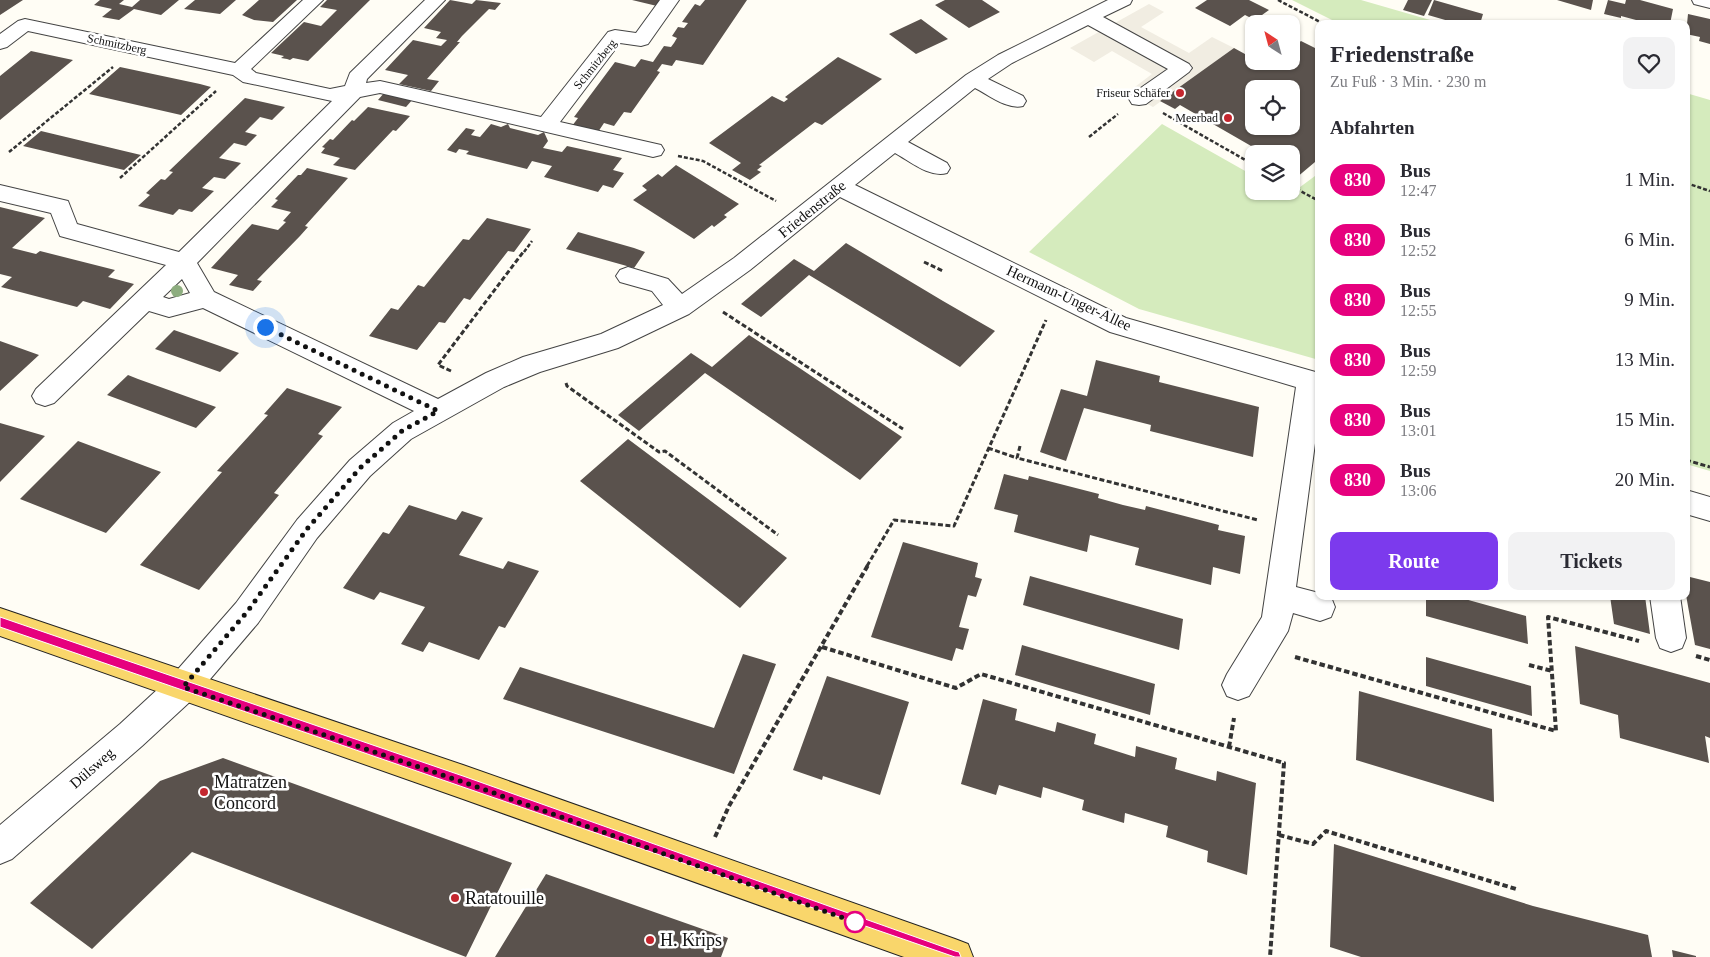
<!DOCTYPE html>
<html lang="de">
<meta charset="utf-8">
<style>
:root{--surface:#fff;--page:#f2f2f3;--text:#2b2b33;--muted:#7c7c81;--accent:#7c3aed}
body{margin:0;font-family:"Times New Roman",serif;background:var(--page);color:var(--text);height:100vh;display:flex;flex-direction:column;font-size:19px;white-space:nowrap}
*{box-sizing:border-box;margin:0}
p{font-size:16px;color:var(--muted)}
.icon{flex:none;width:28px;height:28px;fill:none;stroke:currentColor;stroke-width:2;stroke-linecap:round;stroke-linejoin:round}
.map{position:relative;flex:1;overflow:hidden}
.sheet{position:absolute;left:1315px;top:20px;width:375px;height:580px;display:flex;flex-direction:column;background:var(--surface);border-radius:10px;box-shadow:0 1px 4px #0004}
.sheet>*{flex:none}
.badge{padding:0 10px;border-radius:16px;font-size:18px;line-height:32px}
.needle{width:32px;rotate:324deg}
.fabs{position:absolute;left:1245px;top:15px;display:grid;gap:10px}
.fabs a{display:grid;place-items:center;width:55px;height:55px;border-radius:10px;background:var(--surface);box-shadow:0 1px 4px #0004;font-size:25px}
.you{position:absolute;width:25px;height:25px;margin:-12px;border:4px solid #fff;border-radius:50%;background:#1a73e8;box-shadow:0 0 0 8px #1a73e833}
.map>.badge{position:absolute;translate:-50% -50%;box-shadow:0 0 0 2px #fff}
h2{padding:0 15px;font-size:19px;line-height:45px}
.round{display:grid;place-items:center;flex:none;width:52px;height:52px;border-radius:10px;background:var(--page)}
.overview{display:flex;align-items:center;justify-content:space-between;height:85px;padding:0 15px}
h1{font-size:24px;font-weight:700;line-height:38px}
.action{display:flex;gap:10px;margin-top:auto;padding:10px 15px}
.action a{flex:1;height:58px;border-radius:10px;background:var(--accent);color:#fff;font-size:20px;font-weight:700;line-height:58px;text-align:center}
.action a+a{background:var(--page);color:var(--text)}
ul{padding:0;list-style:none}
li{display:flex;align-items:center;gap:15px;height:60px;padding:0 15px}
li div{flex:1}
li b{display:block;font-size:19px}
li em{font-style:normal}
li .badge{min-width:55px;font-weight:700;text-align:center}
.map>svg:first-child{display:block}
.green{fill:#d5ebbd}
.plaza{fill:#f1ede2}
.building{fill:#5a524d;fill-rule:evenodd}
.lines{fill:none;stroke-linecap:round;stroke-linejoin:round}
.minor-casing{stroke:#444;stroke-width:2}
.major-casing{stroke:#222;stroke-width:2}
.path-far2{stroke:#333;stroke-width:2.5;stroke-dasharray:4 2;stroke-linecap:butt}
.path-far1{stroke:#333;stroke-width:3;stroke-dasharray:5 2.5;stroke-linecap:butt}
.path{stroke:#333;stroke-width:4;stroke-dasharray:5.5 3;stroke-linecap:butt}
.minor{fill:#fff;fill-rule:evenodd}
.major{fill:#f9d66b;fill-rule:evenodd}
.tree{fill:#8dad7f}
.line{fill:#e6007e;stroke:#fff}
.walk{stroke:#111;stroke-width:5;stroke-dasharray:0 9}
.poi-dot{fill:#c4262e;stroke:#fff;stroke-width:2}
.stop-dot{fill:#fff;stroke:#e6007e;stroke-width:2.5}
.labels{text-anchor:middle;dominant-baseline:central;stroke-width:5;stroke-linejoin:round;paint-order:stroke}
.far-street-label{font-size:12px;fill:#111;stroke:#fff}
.far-poi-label{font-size:12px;fill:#111;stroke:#fff;text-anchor:end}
.street-label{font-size:15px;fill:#111;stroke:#fff}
.near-poi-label{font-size:18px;fill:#111;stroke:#fff;text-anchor:start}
</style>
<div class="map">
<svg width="1710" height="957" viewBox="0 0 1710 957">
<rect width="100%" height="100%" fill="#fffdf5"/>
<path class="green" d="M1292,0H1361L1444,24H1340Z
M1686,93L1710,100V471L1686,464Z
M1162,124L1254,176V191H1280L1288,196L1319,173V360L1139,309L1029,252Z"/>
<path class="plaza" d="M1149,4L1164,12L1141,27L1189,53L1212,37L1234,48L1153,107L1127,93L1152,74L1112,51L1094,62L1070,48Z"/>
<path class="building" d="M0,0H23L0,15Z
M100,0H124L119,4L132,7L140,0H179L161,15L134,9L119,20L102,17L112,9L94,5Z
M195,0H236L220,14L184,9Z
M259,0H297L273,22L254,20L242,15Z
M327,0H370L308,61L293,58L290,60L287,59L281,58L284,56L271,53L304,22L321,26L337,10L320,7Z
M450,0L472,4L476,0L501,3L495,10L489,9L462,36L457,42H460L427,79L439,81L431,91L399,84L408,75L385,70L413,40L441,46L447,40L436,38L441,32L424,28Z
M632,0H662L657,6Z
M705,0H747L703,65L676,60L672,66L662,64L657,71L660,72L631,113L624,112L614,126L604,123L598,132L572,126L578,118L574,117L615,62L635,67L641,59L653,62L664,46L671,47L674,43L677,38L672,36L678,27L684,28L688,23L682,22L695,4L700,6Z
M945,0H982L1000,12L969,28L935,5Z
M1207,0H1249L1269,10L1255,20L1245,15L1230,26L1195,8Z
M1408,0H1432L1424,16L1403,10Z
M1434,0L1483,14L1480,24H1459L1428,15Z
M1557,0H1593L1591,10Z
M1608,0L1625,4L1626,0H1640L1673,9L1670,24H1651L1621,16V18L1604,14Z
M1688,14L1710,19V44L1699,41L1700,37L1686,34Z
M921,19L948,39L916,54L889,34Z
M1301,41L1319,50V164L1315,162L1296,178L1291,175V154H1265L1180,105L1175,109L1160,101L1234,48L1254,59V61H1259L1268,66L1274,61H1291V49ZM1254,89H1291V126H1254Z
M31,51L73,60L0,120V76Z
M838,57L882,79L822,125L815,122L759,165L762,166L757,170L761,172L750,180L732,170L741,163L709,143L772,96L784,102L788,99L785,97Z
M120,67L200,84L211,87L181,115L89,94Z
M384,93L413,99L406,107L378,100Z
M245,98L285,107L272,120L260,117L245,132L257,135L246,146L234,143L219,158L241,163L225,179L214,177L202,188L214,191L192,212L179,209L173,215L138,206L150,195L146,193L161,179L165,180L173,172L169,171Z
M368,107L410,116L396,131L393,130L355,170L333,165L340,158L321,153L325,148L322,147L330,139L333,140L352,120L354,121Z
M491,124L501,127L508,124L510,128L538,135L544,132L548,141L543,148L562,152L567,146L622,158L613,170L624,173L613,188L603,185L598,192L544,177L552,166L532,161L527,169L466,154L469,151L459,149L456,153L447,150L466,128L475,130L471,135L480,137Z
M41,131L120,150L141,155L124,170L23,146Z
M676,165L739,204L724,215L727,217L714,227L712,225L694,239L633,200L647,190L642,186L658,174L662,177Z
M307,168L348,178L305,226L308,227L300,236L257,280L262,281L253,291L229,285L238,275L211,268L252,224L278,230L286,222L283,221L291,212L271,207L278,200L275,199L298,175H301Z
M0,207L45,218L12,248L36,254L40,251L115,270L108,277L134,284L110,309L83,301L77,307L1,287L12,277L0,274Z
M487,218L531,229L514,252L508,251L470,300L464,298L445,323L439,322L417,350L369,336L391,308L398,310L418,285L424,287L463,239L469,240Z
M578,232L634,248L645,252L634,268L566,249Z
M846,243L943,301L995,331L960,367L809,275L761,317L741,304L794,259L814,271Z
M174,330L217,345L239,353L220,372L155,349Z
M749,335L798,367L902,437L860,480L705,373L639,431L618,415L691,353L712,367Z
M0,341L39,355L0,391Z
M1096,360L1160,376L1159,382L1259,407L1253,457L1150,431L1151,425L1084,408L1066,461L1040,452L1061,389L1087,396Z
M128,375L138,379L216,407L196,428L107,395Z
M287,388L342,407L318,434L323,436L274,493L279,495L199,590L140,565L222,472L217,471L268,415L264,414Z
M0,423L45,436L0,482Z
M628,439L787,558L740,608L580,481Z
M78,441L161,472L106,533L20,499Z
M1004,474L1028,480L1029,476L1099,494L1098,498L1123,505L1145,510L1146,506L1219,525L1218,530L1245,536L1240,574L1213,567L1211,585L1135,565L1139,548L1116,542L1090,535L1087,552L1014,532L1018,515L994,509Z
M409,505L456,520L462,511L483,518L459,555L503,569L508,561L539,571L505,628L499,626L479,660L429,642L423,652L401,644L425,607L380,592L374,600L343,588L383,532L389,534Z
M903,542L978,563L975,577L982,579L976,597L968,595L959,627L969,629L963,650L956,648L952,661L871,637Z
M1030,576L1183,619L1179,650L1023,605Z
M1686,576L1710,582V649L1695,645L1686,595Z
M1426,596H1454L1526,616L1528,644L1426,616Z
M1610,596H1645L1650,634L1614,624Z
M1022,645L1155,684L1150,715L1015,675Z
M1575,646L1710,683V738L1705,736L1709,763L1620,738L1618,715L1580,704Z
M743,654L776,664L734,774L503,699L520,667L714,728Z
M1426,657L1531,686L1532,716L1426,686Z
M827,676L909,702L880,795L823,776L822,780L793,770Z
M1359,691L1492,729L1494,802L1356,760Z
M983,699L1017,709L1015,720L1055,732L1057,722L1096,734L1094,744L1135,757L1136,746L1177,758L1175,769L1216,781L1217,771L1256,783L1247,875L1207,862L1208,851L1166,837L1168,826L1125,813L1124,823L1082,810L1084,800L1043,787L1041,798L999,785L996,795L961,784Z
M223,758L512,863L466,957L192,852L92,949L30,903L160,781Z
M1334,844L1533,906L1648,935L1652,957H1361L1330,947Z
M546,874L728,938L721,957H495Z
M1672,950L1696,956V957H1673Z"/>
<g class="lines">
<g class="minor-casing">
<path id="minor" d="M303,0H323L251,69L256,73L330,89L345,86L350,73L425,0H445L367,79L366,83L380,81L541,117L608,32L615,30L636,33L660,0H679L648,44L641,46L620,43L560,122L661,145L664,150L661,155L653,157L380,93L360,97L197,263L214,292L438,399L486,373L523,357L601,334L663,305L652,291L620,282L616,276L620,270L628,267L668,279L682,294L734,258L966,75L998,55L1108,0H1132L1130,4L1103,17L1189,64L1192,68L1189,72L1146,104L1139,105L1132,104L1129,99L1132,94L1168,69L1088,25L1012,63L988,79L1023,96L1026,101L1023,106C1007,110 989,95 975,88L908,142L947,163L950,168L947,173C929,178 910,161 895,153L855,185L1126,318L1319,373V413L1296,587L1319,593V596L1331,597L1335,607L1331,617L1320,621L1293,613L1288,631L1249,696L1238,700L1227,696L1222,685L1227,674L1262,617L1296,387L1110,332L840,197L750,270L689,314L618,348L540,372L504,387L411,439L370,476L317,538L258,623L194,698L142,746L12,859L0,864V825L120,724L172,676L236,603L297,520L350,460L393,423L414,411L203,308L169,317L149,311L54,403L45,406L36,403L32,396L36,389L166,265L60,236L51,213L0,201V185L68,201L77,224L179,252L332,101L243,82L233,75L28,31L7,47L0,49V34L18,21L25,19L235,63ZM182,279L190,293L169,299L163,297Z
M1692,0H1710V8L1694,4Z
M1686,490L1710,497V521L1686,514Z
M1650,596H1680L1686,638L1682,648L1671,652L1660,648L1656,638Z"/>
</g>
<g class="major-casing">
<path id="major" d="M0,608L463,765L955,939L968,944L973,957H904L463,799L0,636Z"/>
</g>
<path class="path-far2" d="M1278,0L1324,24
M1163,113L1254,165
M1089,137L1118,114
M9,152L113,67
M678,156L703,161L776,201
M120,178L216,91
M1686,183L1710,191
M1291,186L1319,201
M524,252L532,241"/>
<path class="path-far1" d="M924,262L943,271
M723,312L903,429
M451,371L438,365L524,251
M566,383L567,386L659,452L665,451L778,535
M1020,446L1017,458L1258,520
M988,448L1017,458
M1686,460L1710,467
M867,566L894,520L954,526L1046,320"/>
<path class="path" d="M822,647L956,688L981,674L1284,763L1270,957
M1696,656L1710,660
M1295,657L1556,731L1548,617L1639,641
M1529,665L1552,671
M1229,747L1234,718
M1279,835L1313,844L1326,831L1516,889
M715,837L729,806L868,565"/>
<use href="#minor" class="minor"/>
<use href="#major" class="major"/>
</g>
<circle class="tree" cx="177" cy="291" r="6"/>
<path class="line" d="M0,617L463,776L955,951L959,952L961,957H955L463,787L0,627Z"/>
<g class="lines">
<path class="walk" d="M265,327L438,411L402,431L360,468L307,529L247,612L183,687L463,782L855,922"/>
</g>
<g class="poi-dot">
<circle cx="1180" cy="93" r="5"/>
<circle cx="1228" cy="118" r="5"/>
<circle cx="204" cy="792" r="5"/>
<circle cx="455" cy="898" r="5"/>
<circle cx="650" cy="940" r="5"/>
</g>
<circle class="stop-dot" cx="855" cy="922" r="10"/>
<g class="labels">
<g class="far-street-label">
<text transform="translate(117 44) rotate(12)">Schmitzberg</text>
<text transform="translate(595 64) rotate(-51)">Schmitzberg</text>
</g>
<g class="far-poi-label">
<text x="1170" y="93">Friseur Schäfer</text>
<text x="1218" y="118">Meerbad</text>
</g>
<g class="street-label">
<text transform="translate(812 209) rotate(-39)">Friedenstraße</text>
<text transform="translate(1069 298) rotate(25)">Hermann-Unger-Allee</text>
<text transform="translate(92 768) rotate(-41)">Dülsweg</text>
</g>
<g class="near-poi-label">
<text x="214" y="782">Matratzen<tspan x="214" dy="21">Concord</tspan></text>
<text x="465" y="898">Ratatouille</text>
<text x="660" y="940">H. Krips</text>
</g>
</g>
</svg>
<div class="fabs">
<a><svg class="needle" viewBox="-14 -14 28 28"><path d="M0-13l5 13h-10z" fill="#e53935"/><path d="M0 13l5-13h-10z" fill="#7c7c81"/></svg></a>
<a><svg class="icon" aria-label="locate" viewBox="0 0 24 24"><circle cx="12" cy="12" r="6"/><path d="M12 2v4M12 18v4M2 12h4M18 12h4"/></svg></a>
<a><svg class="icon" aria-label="layers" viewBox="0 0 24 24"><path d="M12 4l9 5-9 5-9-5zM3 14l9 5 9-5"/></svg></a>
</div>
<div class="you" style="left:265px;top:327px"></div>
<section class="sheet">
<div class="overview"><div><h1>Friedenstraße</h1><p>Zu Fuß · 3 Min. · 230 m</p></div><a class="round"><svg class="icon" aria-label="heart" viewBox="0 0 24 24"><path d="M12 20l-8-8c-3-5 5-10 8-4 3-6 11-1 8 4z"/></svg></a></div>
<h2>Abfahrten</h2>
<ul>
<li><span class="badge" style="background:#e6007e;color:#fff">830</span><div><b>Bus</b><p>12:47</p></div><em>1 Min.</em></li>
<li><span class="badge" style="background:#e6007e;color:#fff">830</span><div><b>Bus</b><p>12:52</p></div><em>6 Min.</em></li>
<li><span class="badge" style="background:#e6007e;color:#fff">830</span><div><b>Bus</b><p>12:55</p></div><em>9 Min.</em></li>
<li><span class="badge" style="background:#e6007e;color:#fff">830</span><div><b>Bus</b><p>12:59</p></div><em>13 Min.</em></li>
<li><span class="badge" style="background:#e6007e;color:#fff">830</span><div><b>Bus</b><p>13:01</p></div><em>15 Min.</em></li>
<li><span class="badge" style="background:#e6007e;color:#fff">830</span><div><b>Bus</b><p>13:06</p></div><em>20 Min.</em></li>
</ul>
<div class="action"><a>Route</a><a>Tickets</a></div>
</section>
</div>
